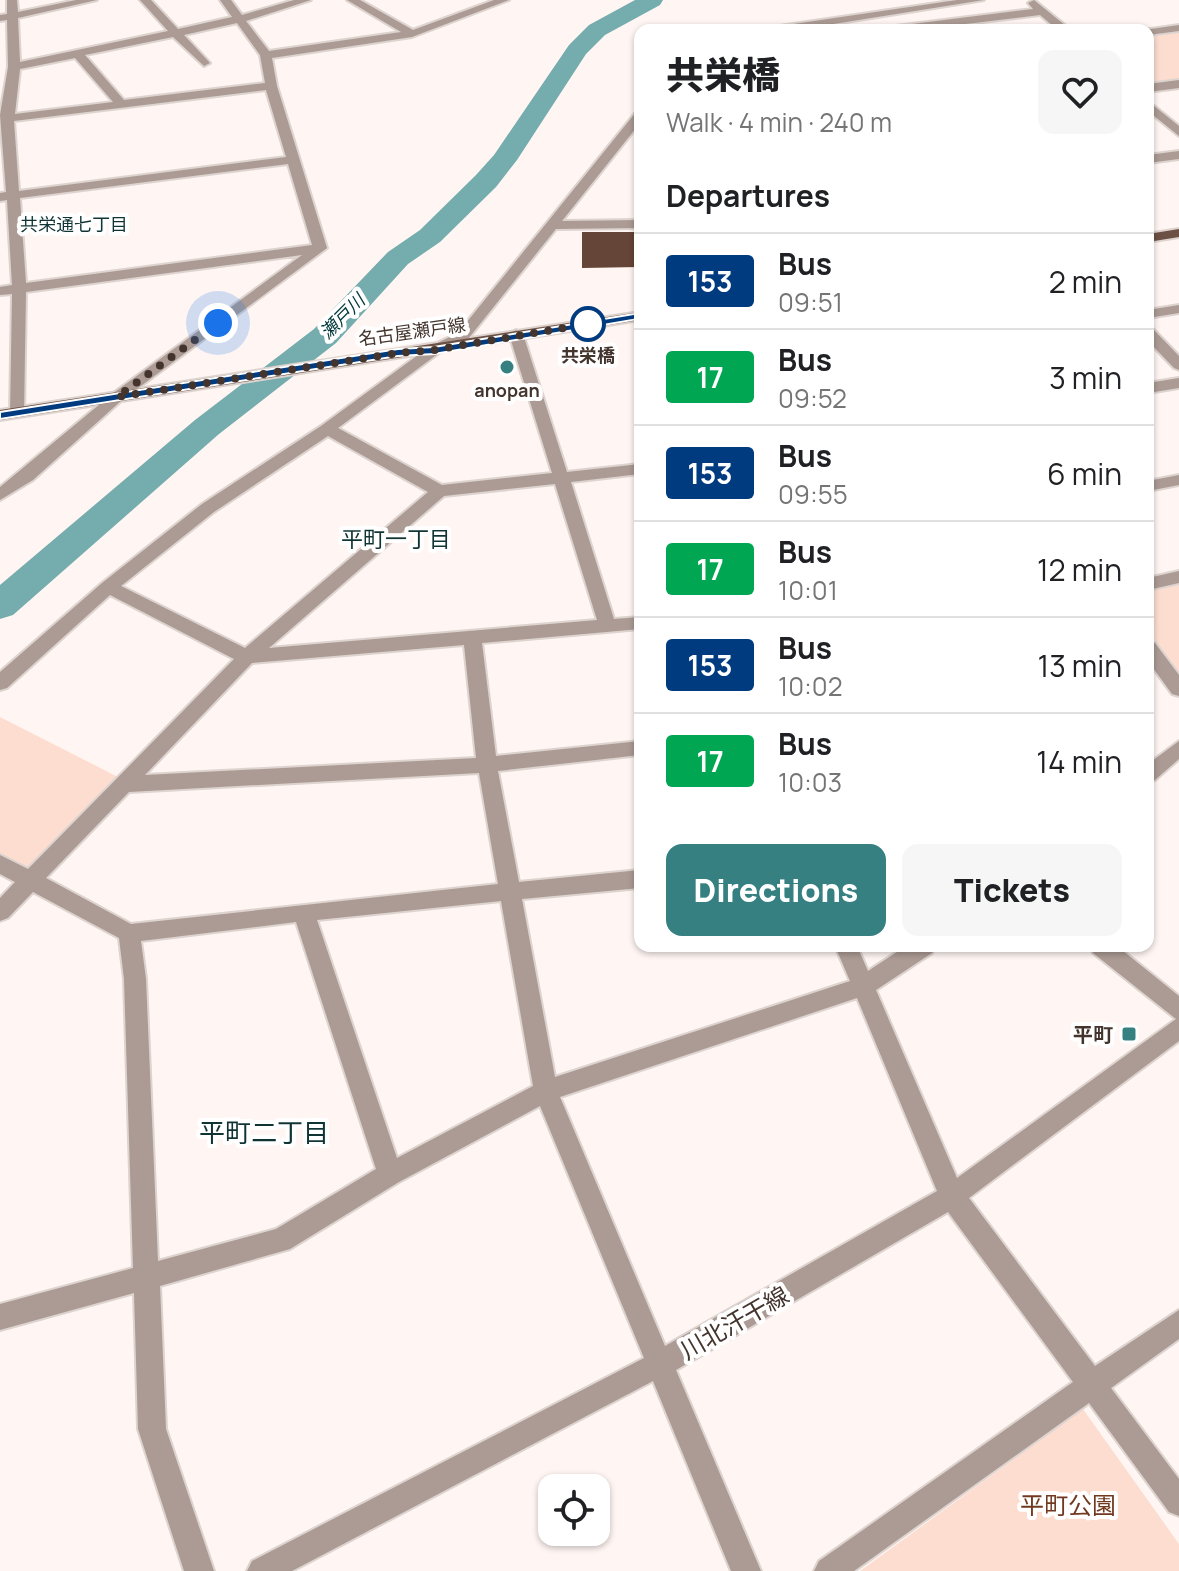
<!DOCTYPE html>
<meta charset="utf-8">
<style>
:root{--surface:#fff;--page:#f6f6f6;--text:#202124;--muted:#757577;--line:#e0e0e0;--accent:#378082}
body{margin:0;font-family:Manrope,"Noto Sans JP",sans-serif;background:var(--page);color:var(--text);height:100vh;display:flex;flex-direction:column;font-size:30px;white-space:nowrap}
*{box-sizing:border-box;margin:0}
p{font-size:26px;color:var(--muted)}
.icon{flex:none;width:44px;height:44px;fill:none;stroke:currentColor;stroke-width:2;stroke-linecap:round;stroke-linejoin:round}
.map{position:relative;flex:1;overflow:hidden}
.drawer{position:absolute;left:634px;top:24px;width:520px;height:928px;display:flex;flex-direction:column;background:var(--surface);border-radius:16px;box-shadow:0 2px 6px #0004}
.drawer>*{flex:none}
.badge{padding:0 16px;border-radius:6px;font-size:28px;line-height:52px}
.controls{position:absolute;left:538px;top:1474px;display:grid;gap:16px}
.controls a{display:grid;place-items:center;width:72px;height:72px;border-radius:16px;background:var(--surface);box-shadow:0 2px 6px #0004;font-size:40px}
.you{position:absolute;width:40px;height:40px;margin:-20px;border:6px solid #fff;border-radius:50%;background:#1a73e8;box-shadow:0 0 0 12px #1a73e833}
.map>.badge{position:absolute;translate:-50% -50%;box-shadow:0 0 0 4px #fff}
h2{padding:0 32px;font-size:30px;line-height:72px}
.round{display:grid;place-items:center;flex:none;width:84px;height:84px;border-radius:16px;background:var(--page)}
.overview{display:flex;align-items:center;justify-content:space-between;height:136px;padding:0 32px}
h1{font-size:38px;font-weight:800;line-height:60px}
.primary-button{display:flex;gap:16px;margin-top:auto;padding:16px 32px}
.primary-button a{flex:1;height:92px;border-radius:16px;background:var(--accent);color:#fff;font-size:32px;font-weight:800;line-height:92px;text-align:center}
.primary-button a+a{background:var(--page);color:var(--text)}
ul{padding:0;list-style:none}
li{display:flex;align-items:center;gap:24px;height:96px;padding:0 32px;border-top:2px solid var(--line)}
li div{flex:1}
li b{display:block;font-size:30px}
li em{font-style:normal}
li .badge{min-width:88px;font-weight:700;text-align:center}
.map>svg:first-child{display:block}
.green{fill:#fdddd0}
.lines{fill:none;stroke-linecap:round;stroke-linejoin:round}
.river{fill:#75acad;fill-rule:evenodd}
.building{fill:#654537}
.minor-casing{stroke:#ddd3cf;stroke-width:4}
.major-casing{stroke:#ddd3cf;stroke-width:4}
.minor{fill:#ac9b94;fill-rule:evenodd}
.major{fill:#6c5044;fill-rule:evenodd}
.line{fill:#003b80;stroke:#fff;stroke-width:2}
.walk{stroke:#43342d;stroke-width:8;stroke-dasharray:0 14.4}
.stop-dot{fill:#fff;stroke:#003b80;stroke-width:4}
.poi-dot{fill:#378082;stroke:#fff;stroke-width:3}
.labels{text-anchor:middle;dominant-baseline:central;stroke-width:8;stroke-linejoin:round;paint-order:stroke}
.far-neighbourhood-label{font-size:18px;fill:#103334;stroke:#fff}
.far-water-label{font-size:18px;font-style:italic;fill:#02393b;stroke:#fff}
.far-street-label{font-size:18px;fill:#43342d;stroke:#fff}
.far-stop-label{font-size:18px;font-weight:bold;fill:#43342d;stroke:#fff}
.far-poi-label{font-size:18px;font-weight:bold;fill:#43342d;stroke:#fff}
.poi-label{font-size:20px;font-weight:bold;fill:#43342d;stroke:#fff;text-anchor:end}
.neighbourhood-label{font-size:22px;fill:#103334;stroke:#fff}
.near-street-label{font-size:24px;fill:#43342d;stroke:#fff}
.near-park-label{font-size:24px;fill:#713920;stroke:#fff}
.near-neighbourhood-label{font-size:26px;fill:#103334;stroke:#fff}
</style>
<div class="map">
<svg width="1179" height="1571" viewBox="0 0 1179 1571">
<rect width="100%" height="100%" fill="#fff6f3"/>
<path class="green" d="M1179,31V81L1148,85V35Z
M1179,584V676L1148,630V590Z
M0,717L120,778L29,872L0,857Z
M1083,1409L1179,1544V1571H860Z"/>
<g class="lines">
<path class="river" d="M635,0H663L660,5L605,35L586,54L517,160L496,187L440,242L408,264L336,343L219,434L13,615L0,619V585L195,420L314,329L388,252L420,230L476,175L494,155L569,45L589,25Z"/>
</g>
<path class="building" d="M582,232H640V267L582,268Z"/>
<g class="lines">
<g class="minor-casing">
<path id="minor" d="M7,0H17L18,12L76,0H97L18,18L20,62L168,31L140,0H151L178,29L232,17L220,0H231L242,15L294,0H311L246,21L269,51L401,32L347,0H360L413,30L494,0H509L412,37L272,58L277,86L327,248L122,400L33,480L0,500V487L112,394L302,255L26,292L24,413L22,416H10L12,294L0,295V287L12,285L7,200L0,201V193L6,192L0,115L8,67L7,20L0,21V15L7,14ZM237,23L260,55L265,83L124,100L85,55L173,37L204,66L210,63L184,35ZM75,58L113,102L15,114L20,69ZM266,90L286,157L19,191L14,121ZM288,164L312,245L26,283L20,198Z
M957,0H984L796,30H767L773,27Z
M1034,0L1071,30H1058L1040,15L915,30H882L888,27L1033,9L1028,3Z
M1179,25V31L1148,35V30H1144Z
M1179,80V88L1148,92V84Z
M1148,101L1179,126V136L1148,111Z
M640,111V123L562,221L640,220V228L556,229L468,339L439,353L338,428L442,485L552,473L509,334L516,330L523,334L567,472L640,464V474L571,482L614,619L640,617V629L482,643L496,756L640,741V755L498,771L519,882L640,870V888L522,899L555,1077L850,981L835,946H857L868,971L906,946H935L932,953L876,990L957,1178L1176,1019L1093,953L1090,946H1117L1179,996V1041L969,1198L1095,1366L1179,1310V1339L1111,1388L1179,1479V1516L1169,1512L1089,1403L854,1571H814L819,1561L1073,1382L948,1212L676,1370L761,1571H731L653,1381L292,1571H247L252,1561L644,1358L540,1106L399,1182L290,1249L160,1286L166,1429L214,1571H184L138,1429L134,1293L0,1330V1304L133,1268L124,979L119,938L33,892L8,918L0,921V898L15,882L0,874V855L28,869L234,659L110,595L7,688L0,690V672L102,583L202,504L321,426L429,347L458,333L636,112ZM328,436L428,492L245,648L121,586L214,512ZM555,484L597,620L269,648L444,496ZM464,645L476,758L145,775L252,663ZM479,773L498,884L131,924L46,878L129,792ZM501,901L533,1086L397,1158L317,920ZM296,922L376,1169L276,1229L158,1261L146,979L141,941ZM857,998L937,1191L665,1346L560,1097Z
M1179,151V159L1148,163V155Z
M1179,305V313L1148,318V310Z
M1148,328L1153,329L1179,356V370L1174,368L1148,341Z
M1179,378V388L1148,393V383Z
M1179,475V485L1148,491V481Z
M1179,571V583L1148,590V578Z
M1148,641L1155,643L1179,675V696L1172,694L1148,661Z
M1179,741V759L1155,780L1148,783V764Z"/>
</g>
<g class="major-casing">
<path id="major" d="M1179,229V237L1148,242V234Z
M640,312V320L0,420V410Z"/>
</g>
<use href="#minor" class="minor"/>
<use href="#major" class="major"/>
</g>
<path class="line" d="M640,313L644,314V318L434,354L398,356L0,419V412L398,349L434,347Z"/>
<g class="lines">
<path class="walk" d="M218,323L117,397L398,353L434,350L588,324"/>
</g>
<circle class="stop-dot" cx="588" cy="324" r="16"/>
<g class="poi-dot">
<circle cx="507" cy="367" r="8"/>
<rect x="1121" y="1026" width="16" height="16" rx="4"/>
</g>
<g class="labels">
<g class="far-neighbourhood-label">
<text x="74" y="224">共栄通七丁目</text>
</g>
<g class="far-water-label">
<text transform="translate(342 316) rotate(-45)">瀬戸川</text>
</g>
<g class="far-street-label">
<text transform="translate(412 331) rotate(-8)">名古屋瀬戸線</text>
</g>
<g class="far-stop-label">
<text x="588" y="355">共栄橋</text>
</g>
<g class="far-poi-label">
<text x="507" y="390">anopan</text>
</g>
<g class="poi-label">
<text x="1113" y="1034">平町</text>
</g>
<g class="neighbourhood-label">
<text x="396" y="539">平町一丁目</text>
</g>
<g class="near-street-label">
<text transform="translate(734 1322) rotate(-30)">川北汗干線</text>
</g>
<g class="near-park-label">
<text x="1068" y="1504">平町公園</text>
</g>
<g class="near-neighbourhood-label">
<text x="264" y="1132">平町二丁目</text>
</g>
</g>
</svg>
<div class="controls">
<a><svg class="icon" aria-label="locate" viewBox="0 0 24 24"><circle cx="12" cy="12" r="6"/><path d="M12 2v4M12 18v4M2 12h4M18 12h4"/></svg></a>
</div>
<div class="you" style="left:218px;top:323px"></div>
<section class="drawer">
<div class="overview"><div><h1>共栄橋</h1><p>Walk · 4 min · 240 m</p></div><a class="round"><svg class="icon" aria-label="heart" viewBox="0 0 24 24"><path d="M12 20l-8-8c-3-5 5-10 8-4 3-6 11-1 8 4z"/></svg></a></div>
<h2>Departures</h2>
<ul>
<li><span class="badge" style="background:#003b80;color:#fff">153</span><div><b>Bus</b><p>09:51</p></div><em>2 min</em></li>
<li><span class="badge" style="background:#00a651;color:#fff">17</span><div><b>Bus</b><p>09:52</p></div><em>3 min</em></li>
<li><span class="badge" style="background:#003b80;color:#fff">153</span><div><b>Bus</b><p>09:55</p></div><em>6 min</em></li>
<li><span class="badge" style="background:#00a651;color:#fff">17</span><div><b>Bus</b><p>10:01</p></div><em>12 min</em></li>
<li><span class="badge" style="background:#003b80;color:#fff">153</span><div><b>Bus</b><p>10:02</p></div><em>13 min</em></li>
<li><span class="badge" style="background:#00a651;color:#fff">17</span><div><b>Bus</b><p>10:03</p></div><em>14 min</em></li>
</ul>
<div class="primary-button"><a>Directions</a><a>Tickets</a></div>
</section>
</div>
